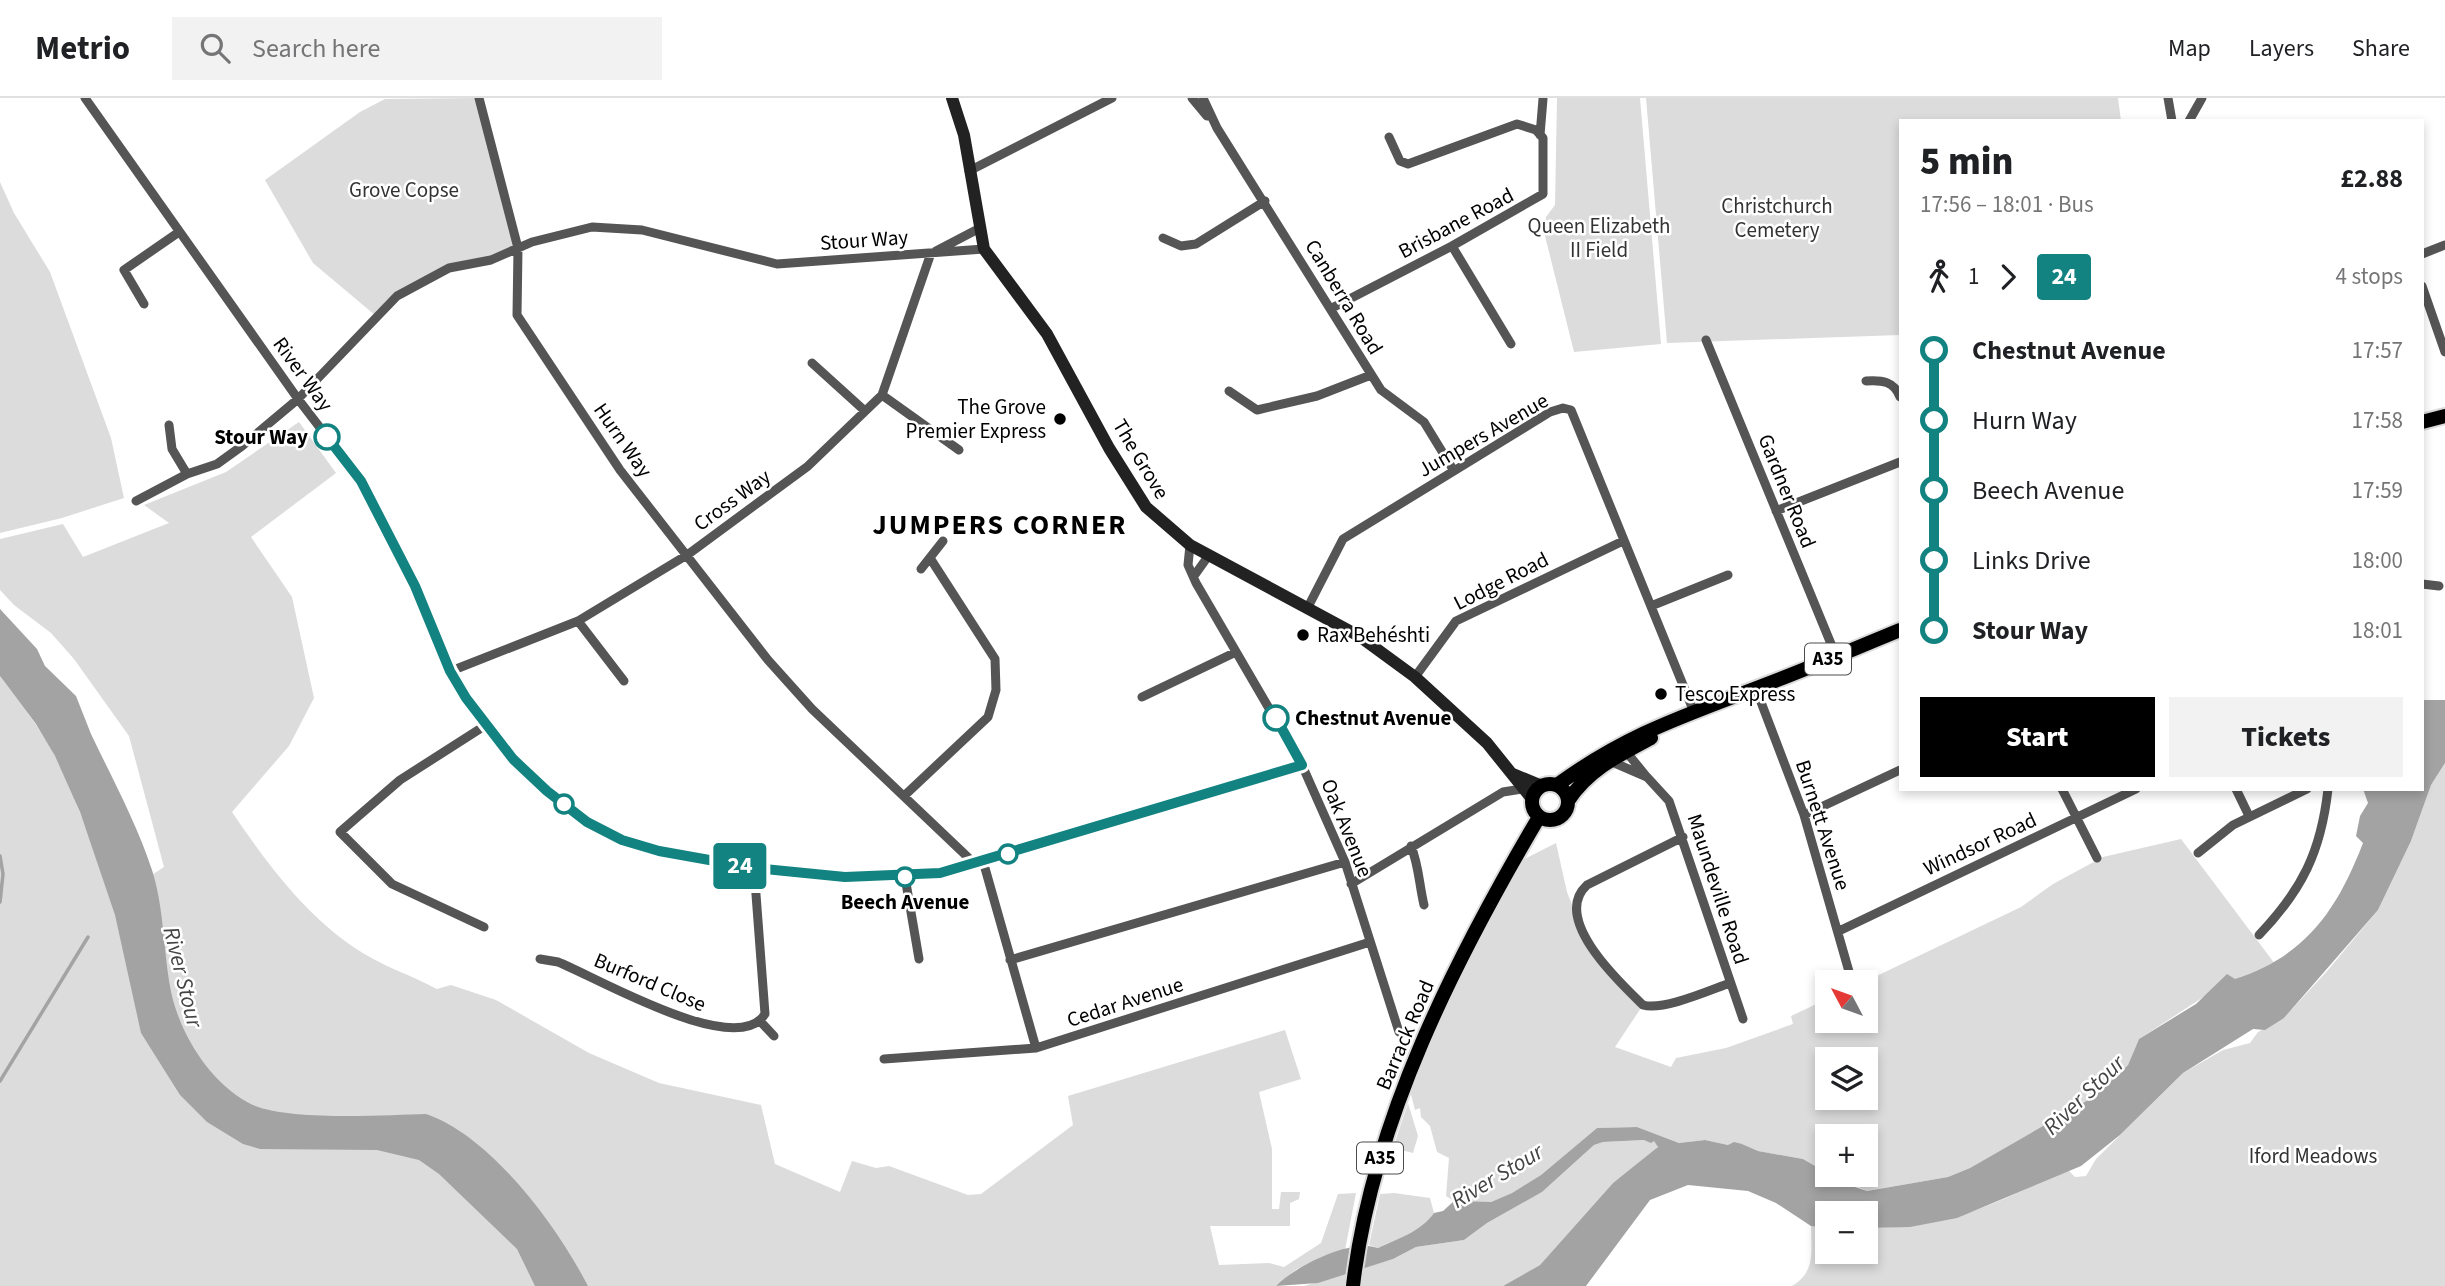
<!DOCTYPE html>
<meta charset="utf-8">
<style>
:root{--surface:#fff;--page:#f2f2f2;--text:#202124;--muted:#757577;--line:#e0e0e0;--accent:#000}
body{margin:0;font-family:"Source Sans 3",sans-serif;background:var(--page);color:var(--text);height:100vh;display:flex;flex-direction:column;font-size:26px;white-space:nowrap}
*{box-sizing:border-box;margin:0}
p{font-size:23px;color:var(--muted)}
.icon{flex:none;width:38px;height:38px;fill:none;stroke:currentColor;stroke-width:2;stroke-linecap:round;stroke-linejoin:round}
.map{position:relative;flex:1;overflow:hidden}
.drawer{position:absolute;left:1899px;top:21px;width:525px;height:672px;display:flex;flex-direction:column;background:var(--surface);border-radius:0px;box-shadow:0 4px 10px #0003}
.drawer>*{flex:none}
.badge{padding:0 14px;border-radius:5px;font-size:24px;line-height:46px}
.needle{width:46px;rotate:311deg}
.controls{position:absolute;left:1815px;top:872px;display:grid;gap:14px}
.controls a{display:grid;place-items:center;width:63px;height:63px;border-radius:0px;background:var(--surface);box-shadow:0 4px 10px #0003;font-size:35px}
.map>.badge{position:absolute;translate:-50% -50%;box-shadow:0 0 0 4px #fff}
.legs{display:flex;align-items:center;gap:10px;height:77px;padding:0 21px;font-size:23px}
.legs p{margin-inline-start:auto}
.head{display:flex;align-items:center;justify-content:space-between;height:119px;padding:0 21px}
h1{font-size:38px;font-weight:800;line-height:52px}
.action{display:flex;gap:14px;margin-top:auto;padding:14px 21px}
.action a{flex:1;height:80px;border-radius:0px;background:var(--accent);color:#fff;font-size:28px;font-weight:800;line-height:80px;text-align:center}
.action a+a{background:var(--page);color:var(--text)}
ul{padding:0 21px;list-style:none}
li{display:flex;align-items:center;gap:24px;height:70px;font-size:26px}
li i{display:grid;place-items:center;width:10px;height:100%;margin:0 9px;background:currentColor}
li i::after{content:'';width:18px;height:18px;margin:-9px;border:5px solid;border-radius:50%;background:var(--surface)}
li p{margin-inline-start:auto}
li:first-child i{background:linear-gradient(#0000 50%,currentColor 0)}
li:last-child i{background:linear-gradient(currentColor 50%,#0000 0)}
header{display:flex;align-items:center;gap:42px;box-sizing:border-box;height:98px;padding:0 35px;background:var(--surface);border-bottom:2px solid var(--line)}
header strong{font-size:33px}
nav{display:flex;gap:38px;margin-inline-start:auto;font-size:24px}
.search{width:490px;height:63px;background:var(--page);display:flex;align-items:center;gap:18px;box-sizing:border-box;padding:0 24px;border-radius:0px;color:var(--muted);font-size:26px}
.map>svg:first-child{display:block}
.green{fill:#dcdcdc;fill-rule:evenodd}
.water{fill:#a3a3a3}
.lines{fill:none;stroke-linecap:round;stroke-linejoin:round}
.stream{stroke:#a3a3a3;stroke-width:3.5}
.primary-casing{stroke:#dbdbdb;stroke-width:18}
.street{stroke:#555;stroke-width:9}
.secondary{stroke:#222;stroke-width:12}
.primary{stroke:#000;stroke-width:14}
.line-1-casing{stroke:#fff;stroke-width:16}
.line-1{stroke:#128380;stroke-width:10}
.poi-dot{fill:#000;stroke:#fff;stroke-width:2.5}
.stop-1-dot{fill:#fff;stroke:#128380;stroke-width:3.5}
.labels{text-anchor:middle;dominant-baseline:central;stroke-width:5;stroke-linejoin:round;paint-order:stroke}
.shield{fill:#fff;stroke:#4c4c4c;stroke-width:2}
.shield-label{font-size:19px;font-weight:bold;fill:#000}
.park-label{font-size:21px;fill:#333;stroke:#fff}
.street-label{font-size:21px;fill:#000;stroke:#fff}
.poi-label{font-size:21px;fill:#000;stroke:#fff;text-anchor:start}
.stop-label{font-size:21px;font-weight:bold;fill:#000;stroke:#fff;text-anchor:end}
.water-label{font-size:23px;font-style:italic;fill:#444;stroke:#fff}
.district-label{font-size:28px;font-weight:bold;letter-spacing:2px;fill:#000;stroke:#fff}
</style>
<header>
<strong>Metrio</strong>
<div class="search"><svg class="icon" aria-label="search" viewBox="0 0 24 24"><circle cx="10" cy="10" r="6"/><path d="M15 15l6 6"/></svg>Search here</div>
<nav><a>Map</a><a>Layers</a><a>Share</a></nav>
</header>
<div class="map">
<svg width="2445" height="1188" viewBox="0 0 2445 1188">
<rect width="100%" height="100%" fill="#fff"/>
<path class="green" d="M479,0L518,150C465,165 416,180 376,218L313,165L265,82L360,14L385,1Z
M1557,0H1640L1661,246L1574,254L1544,134L1546,119L1555,107Z
M1646,0H2118L2121,23H1900V237L1667,245Z
M0,84L14,115L50,174L111,340L124,400L62,420L0,435Z
M299,324L336,375L251,439L292,499L314,600L289,648L232,714C266,764 304,816 355,850C379,867 411,877 437,891L451,887L496,902L589,955L659,985L761,1007L775,1066L840,1094L852,1063L876,1070L889,1068L968,1097L981,1096L1073,1027L1068,998L1285,932L1301,981L1259,994L1272,1051V1111H1279L1281,1094H1300L1299,1101L1290,1105V1128H1210L1219,1167L1269,1165L1284,1169L1321,1145L1338,1096L1356,1095L1345,1152L1297,1171L1276,1188H0V578C19,604 40,629 55,658C79,704 94,755 111,804L164,769L129,638L74,561L51,535L14,507L0,492V441L63,426L83,459L169,425L144,407L226,374Z
M2445,665V1188H1792C1816,1174 1811,1152 1811,1128L1827,1130V1153H1866V1130C1948,1129 1985,1110 2058,1076L2069,1073L2075,1079L2086,1078L2096,1061L2183,975L2223,952L2250,945L2258,934L2284,920L2328,872L2378,812L2411,743L2431,687Z
M2181,741L2275,866L2208,896L2139,941L2128,967L2095,998L1970,1070L1948,1079L1867,1093L1830,1076H1866V1038H1827V1074L1803,1061L1758,1053L1742,1046L1728,1047L1705,1042L1679,1045L1637,1029L1597,1030L1541,1077L1512,1095L1491,1104L1478,1105L1454,1103L1446,1098L1449,1060L1437,1054L1430,1028L1421,1019L1420,1010L1415,1012L1407,981L1509,769L1556,745L1567,794L1584,837L1643,907L1615,949L1671,969L1676,960L1726,950L1793,926L1791,918L1827,901V922H1866L1864,884L2021,809L2053,786L2103,759ZM1827,961H1866V999H1827Z
M1408,1005L1418,1038L1413,1055L1393,1050Z
M1645,1042L1654,1043L1658,1048L1654,1054L1613,1085L1540,1167L1503,1188H1304L1393,1161L1416,1149L1464,1142L1487,1125L1542,1094L1594,1047L1603,1044Z
M1394,1095L1430,1100L1434,1115C1420,1134 1399,1140 1378,1150L1369,1147L1380,1096Z"/>
<path class="water" d="M0,511L37,551L45,568L76,598L91,636C112,680 137,726 152,772C165,813 163,857 172,898C182,939 210,983 247,1004C280,1024 385,1017 426,1016C491,1038 557,1128 588,1188H535L517,1151L439,1076L419,1062L377,1052L260,1051L243,1046L207,1024L180,997L141,935L115,817L80,714L55,658L36,626L0,578Z
M2422,602H2445V665L2431,687L2411,743L2378,812L2284,920L2265,932L2253,931L2183,975L2120,1037L2081,1068L1957,1120L1910,1129L1866,1130V1115H1827V1130L1811,1128L1776,1105L1748,1093L1688,1087L1650,1102L1586,1188H1503L1540,1167L1613,1085L1658,1049L1654,1043L1651,1045L1644,1042L1603,1044L1594,1047L1542,1094L1487,1125L1464,1142L1416,1149L1393,1161L1318,1185L1276,1188C1296,1168 1350,1140 1378,1150C1399,1140 1420,1134 1434,1115L1443,1113L1454,1103L1491,1104L1512,1095L1541,1077L1597,1030L1637,1029L1679,1045L1705,1042L1728,1047L1734,1044L1742,1046L1758,1053L1803,1061L1849,1087L1867,1093L1948,1079L1970,1070L2095,998L2128,967L2139,941L2196,906L2227,876L2235,881C2306,858 2337,812 2363,745L2356,738L2360,718L2368,705L2363,691H2422Z"/>
<g class="lines">
<path class="stream" d="M0,758L3,776L0,804
M0,983L88,839"/>
<g class="primary-casing">
<path id="primary" d="M2422,324L2445,318
M1532 704a18 18 0 1 1 36 0a18 18 0 1 1-36 0Z
M1557,687C1628,635 1687,617 1767,586C1812,569 1856,550 1900,532
M1568,703C1588,672 1619,657 1651,640
M1353,1188C1372,1023 1456,860 1539,719"/>
</g>
<path class="street" d="M85,0L298,301L361,383L415,488L466,600L513,661L547,693L588,724L622,742L659,753L754,770L845,780L905,779L940,775L983,763L1302,667
M479,0L518,150L517,217L620,372L768,562L812,611L975,766
M1192,0L1207,18
M1203,0L1217,30L1381,292L1424,324L1454,373
M2168,0L2172,23
M2189,23L2202,0
M1540,37L1543,1
M969,73L1112,0
M1163,140L1181,148L1196,146L1265,103
M1452,148L1511,246
M936,153L980,130
M2422,156L2445,147
M2422,188L2445,254
M144,206L124,172L179,134
M1332,210L1452,148L1543,96V40L1536,32L1517,26L1408,66L1400,63L1389,39
M1706,242L1836,558
M812,265L865,313
M1866,283C1882,282 1894,283 1900,299
M1229,293L1257,312L1317,298L1371,277
M882,297L959,352
M169,327L172,351L187,376
M136,403L187,376L217,366L242,348L298,301L397,198L449,170L491,162L532,144L592,129L642,132L777,166L984,151
M1776,413L1900,364
M1190,447L1188,467L1196,485L1302,667L1345,764L1399,934
M921,471L943,443
M1194,478L1209,457
M2422,486L2439,488
M1651,508L1728,477
M1308,509L1343,441L1550,314L1563,310L1571,312L1694,614
M578,523L624,583
M451,573L578,523L687,457L808,368L882,297L931,155
M1415,579L1456,523L1623,443
M1756,591L1804,717L1850,877
M1142,599L1236,554
M1624,651L1646,678
M1610,663L1647,679L1669,703L1743,921
M2062,691L2097,760
M2236,691L2249,718
M904,698L988,619L996,592L995,561L930,460
M1804,717L1900,672
M1683,739L1587,787C1551,820 1618,883 1643,907C1663,913 1710,892 1730,885
M1411,748C1419,768 1419,786 1424,807
M2198,755L2233,727L2307,691
M983,763L1036,950
M905,779L919,861
M1351,786L1503,694L1522,691
M484,829L392,786L340,734L400,682L486,627
M1839,833L2136,691
M2259,837C2302,792 2321,754 2328,691
M540,861L558,864C596,879 737,962 765,916L754,770
M1010,862L1345,764
M760,923L774,938
M884,961L1036,950L1370,844"/>
<path class="secondary" d="M952,0L964,37L984,151L1047,236L1109,350L1146,409L1190,447L1359,538L1415,579L1487,645L1532,701
M1513,676L1542,688"/>
<use href="#primary" class="primary"/>
</g>
<g class="lines">
<g class="line-1-casing">
<path id="line-1" d="M327,339L361,383L415,488L450,573L466,600L513,661L547,693L587,724L622,742L659,753L754,770L845,779L940,775L1302,667L1276,620"/>
</g>
<use href="#line-1" class="line-1"/>
</g>
<g class="poi-dot">
<circle cx="1060" cy="321" r="7"/>
<circle cx="1303" cy="537" r="7"/>
<circle cx="1661" cy="596" r="7"/>
</g>
<g class="stop-1-dot">
<circle cx="327" cy="339" r="12"/>
<circle cx="1276" cy="620" r="12"/>
<circle cx="564" cy="706" r="9"/>
<circle cx="1008" cy="756" r="9"/>
<circle cx="905" cy="779" r="9"/>
</g>
<g class="labels">
<g class="shield">
<rect x="1805" y="545.5" width="46" height="31" rx="5"/>
<rect x="1357" y="1044.5" width="46" height="31" rx="5"/>
</g>
<g class="shield-label">
<text x="1828" y="561">A35</text>
<text x="1380" y="1060">A35</text>
</g>
<g class="park-label">
<text x="404" y="92">Grove Copse</text>
<text x="1777" y="108">Christchurch<tspan x="1777" dy="24">Cemetery</tspan></text>
<text x="1599" y="128">Queen Elizabeth<tspan x="1599" dy="24">II Field</tspan></text>
<text x="2313" y="1058">Iford Meadows</text>
</g>
<g class="street-label">
<text transform="translate(1456 125) rotate(-28)">Brisbane Road</text>
<text transform="translate(864 142) rotate(-4)">Stour Way</text>
<text transform="translate(1344 199) rotate(59)">Canberra Road</text>
<text transform="translate(303 276) rotate(54)">River Way</text>
<text transform="translate(1483 337) rotate(-30)">Jumpers Avenue</text>
<text transform="translate(623 342) rotate(55)">Hurn Way</text>
<text transform="translate(1141 361) rotate(59)">The Grove</text>
<text transform="translate(1787 393) rotate(68)">Gardner Road</text>
<text transform="translate(732 402) rotate(-36)">Cross Way</text>
<text transform="translate(1501 483) rotate(-27)">Lodge Road</text>
<text transform="translate(1823 727) rotate(72)">Burnett Avenue</text>
<text transform="translate(1347 730) rotate(68)">Oak Avenue</text>
<text transform="translate(1980 746) rotate(-25)">Windsor Road</text>
<text transform="translate(1718 791) rotate(72)">Maundeville Road</text>
<text transform="translate(650 884) rotate(23)">Burford Close</text>
<text transform="translate(1125 904) rotate(-18)">Cedar Avenue</text>
<text transform="translate(1405 937) rotate(-67)">Barrack Road</text>
</g>
<g class="poi-label">
<text x="1046" y="309" text-anchor="end">The Grove<tspan x="1046" dy="24">Premier Express</tspan></text>
<text x="1317" y="537">Rax Behéshti</text>
<text x="1675" y="596">Tesco Express</text>
</g>
<g class="stop-label">
<text x="308" y="339">Stour Way</text>
<text x="1295" y="620" text-anchor="start">Chestnut Avenue</text>
<text x="905" y="804" text-anchor="middle">Beech Avenue</text>
</g>
<g class="water-label">
<text transform="translate(183 879) rotate(76)">River Stour</text>
<text transform="translate(2084 997) rotate(-44)">River Stour</text>
<text transform="translate(1497 1078) rotate(-31)">River Stour</text>
</g>
<g class="district-label">
<text x="1000" y="427">JUMPERS CORNER</text>
</g>
</g>
</svg>
<div class="controls">
<a><svg class="needle" viewBox="-14 -14 28 28"><path d="M0-13l5 13h-10z" fill="#e53935"/><path d="M0 13l5-13h-10z" fill="#757577"/></svg></a>
<a><svg class="icon" aria-label="layers" viewBox="0 0 24 24"><path d="M12 4l9 5-9 5-9-5zM3 14l9 5 9-5"/></svg></a>
<a>+</a>
<a>−</a>
</div>
<b class="badge" style="left:740px;top:768px;background:#128380;color:#fff">24</b>
<section class="drawer">
<div class="head"><div><h1>5 min</h1><p>17:56 – 18:01 · Bus</p></div><b>£2.88</b></div>
<div class="legs"><svg class="icon" aria-label="walk" viewBox="0 0 24 24"><circle cx="13" cy="4" r="2"/><path d="M13 8l-2 6 4 7M11 14l-3 7M7 12l3-4h3l4 4"/></svg>1<svg class="icon" aria-label="forward" viewBox="0 0 24 24"><path d="M9 5l7 7-7 7"/></svg><b class="badge" style="background:#128380;color:#fff">24</b><p>4 stops</p></div>
<ul>
<li><i style="color:#128380"></i><b>Chestnut Avenue</b><p>17:57</p></li>
<li><i style="color:#128380"></i><span>Hurn Way</span><p>17:58</p></li>
<li><i style="color:#128380"></i><span>Beech Avenue</span><p>17:59</p></li>
<li><i style="color:#128380"></i><span>Links Drive</span><p>18:00</p></li>
<li><i style="color:#128380"></i><b>Stour Way</b><p>18:01</p></li>
</ul>
<div class="action"><a>Start</a><a>Tickets</a></div>
</section>
</div>
